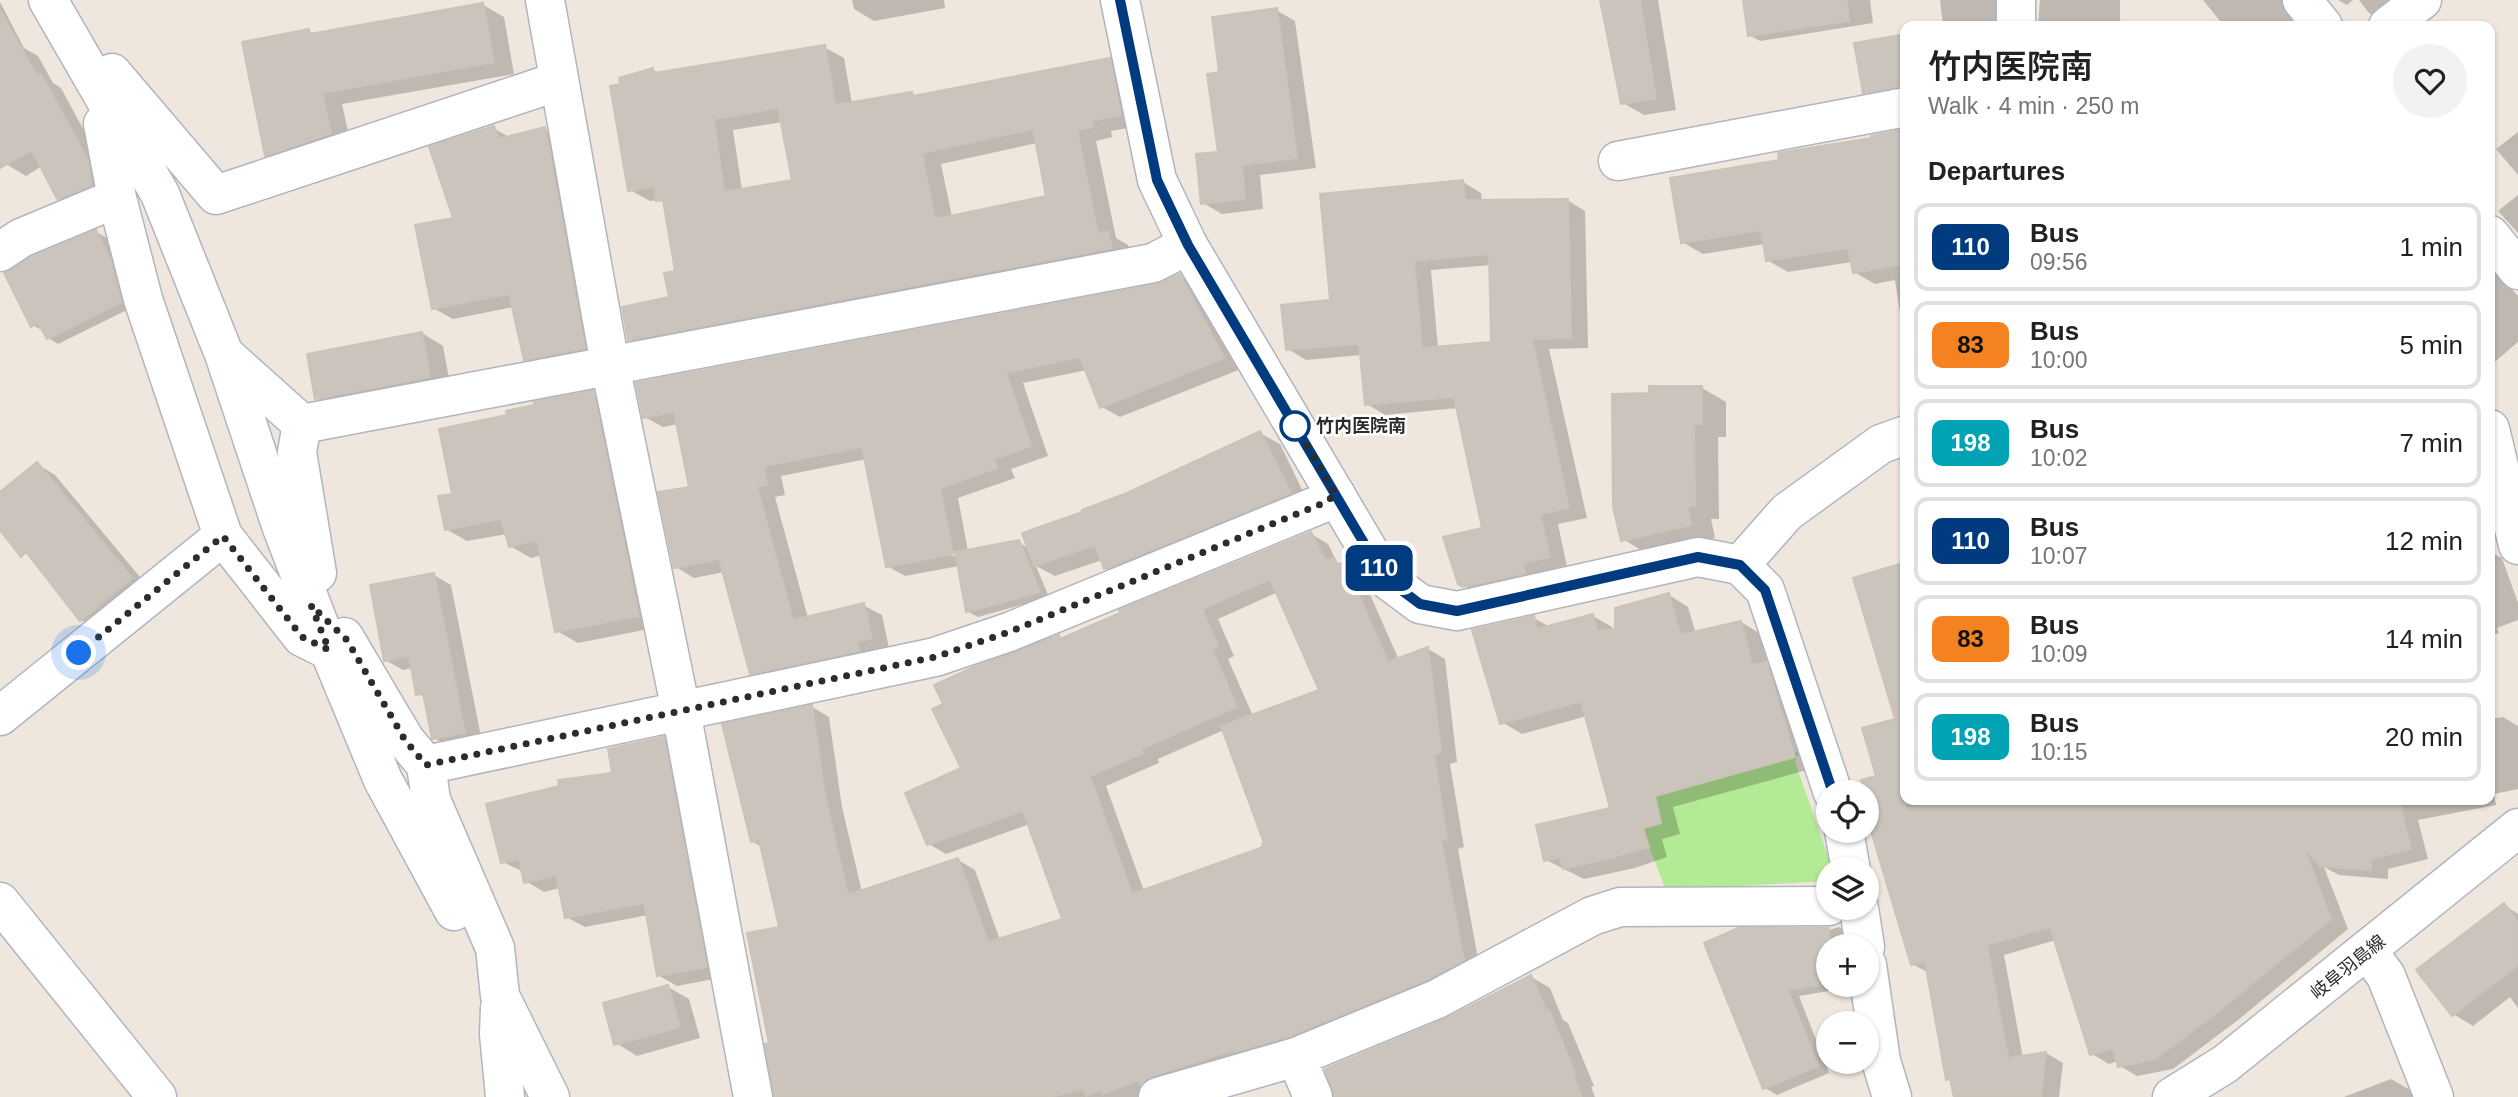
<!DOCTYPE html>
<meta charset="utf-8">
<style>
:root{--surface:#fff;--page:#f2f2f2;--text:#222;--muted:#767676;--line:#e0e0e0}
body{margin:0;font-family:Arial,"Noto Sans JP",sans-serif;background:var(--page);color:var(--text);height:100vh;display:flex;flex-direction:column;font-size:26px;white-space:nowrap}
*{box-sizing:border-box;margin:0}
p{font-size:23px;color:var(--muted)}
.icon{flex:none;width:38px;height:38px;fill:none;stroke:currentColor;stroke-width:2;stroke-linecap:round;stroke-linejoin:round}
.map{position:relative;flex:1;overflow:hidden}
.details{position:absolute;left:1900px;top:21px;width:595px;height:784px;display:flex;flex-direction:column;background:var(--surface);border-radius:14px;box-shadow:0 2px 5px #0004}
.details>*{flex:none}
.badge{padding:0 14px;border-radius:10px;font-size:24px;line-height:46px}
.fabs{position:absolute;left:1816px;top:780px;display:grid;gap:14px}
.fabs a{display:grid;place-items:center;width:63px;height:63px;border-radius:50%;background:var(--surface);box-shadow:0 2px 5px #0004;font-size:35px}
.you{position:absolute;width:35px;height:35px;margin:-18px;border:5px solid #fff;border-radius:50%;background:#1a73e8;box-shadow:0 0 0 10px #1a73e833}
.map>.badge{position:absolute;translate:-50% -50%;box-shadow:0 0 0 4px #fff}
h2{padding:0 28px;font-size:26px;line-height:63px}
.round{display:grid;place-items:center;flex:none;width:74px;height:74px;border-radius:37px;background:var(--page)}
.headline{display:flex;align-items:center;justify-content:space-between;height:119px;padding:0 28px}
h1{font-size:33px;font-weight:600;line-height:52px}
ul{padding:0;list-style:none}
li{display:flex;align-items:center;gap:21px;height:88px;margin:0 14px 10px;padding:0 14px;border:4px solid var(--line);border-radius:14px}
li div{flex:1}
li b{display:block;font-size:26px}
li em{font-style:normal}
li .badge{min-width:77px;font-weight:700;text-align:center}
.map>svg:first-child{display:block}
.green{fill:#b3ea95}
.shadow{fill:#0003;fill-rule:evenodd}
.building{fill:#cac4bd;stroke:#cbc3b7;stroke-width:2;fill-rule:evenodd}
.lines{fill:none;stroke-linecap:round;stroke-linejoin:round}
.street-casing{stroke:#b1b4c1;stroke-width:41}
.secondary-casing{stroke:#b1b4c1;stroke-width:41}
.street{stroke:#fff;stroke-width:38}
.secondary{stroke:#fff;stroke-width:38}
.line-casing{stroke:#fff;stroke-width:16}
.line{stroke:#003b80;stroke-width:10}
.walk{stroke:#2c2c2c;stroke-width:7;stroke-dasharray:0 12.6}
.stop-dot{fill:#fff;stroke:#003b80;stroke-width:3.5}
.labels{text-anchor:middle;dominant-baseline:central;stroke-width:5;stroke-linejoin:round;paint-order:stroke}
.stop-label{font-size:18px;font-weight:bold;fill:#2c2c2c;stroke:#fff;text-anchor:start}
.street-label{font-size:18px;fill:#2c2c2c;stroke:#fff}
</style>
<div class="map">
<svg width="2518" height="1097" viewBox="0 0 2518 1097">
<rect width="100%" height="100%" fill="#efe7dd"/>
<path class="green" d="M1800,751L1795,762L1833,870H1829V881L1666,890L1627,790Z"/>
<path class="shadow" d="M852,0H944L945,8L874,21L854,9Z
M1602,0H1658L1676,110L1644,115L1623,103Z
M1745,0H1870L1873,23L1760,41L1750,35Z
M1940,0H2020L2015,26H1943Z
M2040,0H2135H2120V26H2038Z
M2203,0H2304L2306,26H2224Z
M2338,0H2353L2347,5Z
M2359,0H2420L2389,25L2369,13Z
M0,2L24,48L38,56L53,83L61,88L107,173L78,209L58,198L42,166L26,176L6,164L0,153Z
M483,5L504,17L514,74L342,104L351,145L287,167L266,155L309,31L315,34Z
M1276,10L1295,21L1316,168L1260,175L1263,209L1222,214L1203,203L1220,153L1221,74Z
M1906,36V100L1886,104L1865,92Z
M824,47L844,58L852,104L912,94L917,97L1109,60L1129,71L1140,126L1111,131L1112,137L1096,141L1116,238L1128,245L1131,259L649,350L629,339L671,299L677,272L665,204L659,200L650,201L630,190L622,85L653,70L660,74ZM783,122L794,182L742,190L733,130ZM1037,143L1048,197L952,217L941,164Z
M493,128L511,138L545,129L564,140L603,359L545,370L526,359L514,307L453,319L433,308L455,219Z
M1906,131V350L1895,280L1875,284L1854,272L1852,262L1788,272L1767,260L1765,244L1703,254L1682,242L1781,161Z
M2518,132V175L2496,149Z
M1463,182L1481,193L1482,202L1567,200L1585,211L1588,348L1549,349L1587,518L1558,524L1567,567L1483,596L1459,583L1484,530L1458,408L1385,415L1367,404L1362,355L1306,360L1288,349L1332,302ZM1491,265L1493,343L1438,348L1431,270Z
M2518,195V233L2498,211Z
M96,232L107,238L120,266L131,308L58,344L48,338L44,331L32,325Z
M2490,272L2502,278L2518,296V342L2490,366Z
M1180,276L1198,286L1241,369L1120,417L1102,407L1087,370L1023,383L1048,456L1011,469L1015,478L958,498L968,551L1018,542L1030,549L1084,513L1260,433L1280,444L1309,504L1125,580L1105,568L1102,560L1055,576L1036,566L1049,597L978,617L967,611L959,566L905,576L887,566L867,459L781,476L785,495L775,497L808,618L863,605L882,615L889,648L770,683L751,673L724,572L694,578L676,567L691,488L678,424L663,427L645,417L1158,286ZM946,548L957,554V558L944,551Z
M422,333L443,346L451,389L338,410L317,398Z
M1702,388L1726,402V437H1718L1719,519H1711L1715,538L1647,554L1623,539L1651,395Z
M593,393L614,405L659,627L578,643L557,631L542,555L531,558L510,546L507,534L467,541L446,529L454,495Z
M37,464L55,475L150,589L99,630L81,620L0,518V494Z
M1311,534L1328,544L1337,562L1361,574L1399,660L1428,649L1445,659L1457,762L1450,764L1464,847L1458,849L1480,970L1137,1097H776L771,1045L781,928L762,847L752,841L812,707L829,717L842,807L862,892L958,860L975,870L1000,940L1064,920L1030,824L946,854L929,844L963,769L1059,637L1063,640ZM1278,592L1321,691L1253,716L1228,659L1234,656L1218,619ZM1224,730L1267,844L1266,848L1144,891L1106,786L1159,763L1158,759Z
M2490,552L2502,558L2518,603V620L2497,628L2499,633L2490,635Z
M1906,564V800H2490V719L2503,717L2518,726V789L2494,794L2496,805L2418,820L2428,859L2388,869V879L2339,875L2324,867L2348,929L2238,1020L2173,1069L2137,1076L2120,1066L2118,1061L2109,1064L2092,1054L2056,940L2004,955L2023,1058L2046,1053L2063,1063L2059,1097H1955L1952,1082L1947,1079L1929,973L1912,964L1874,820L1878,777L1897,720Z
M434,575L451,585L482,742L452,748L434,738L426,698L418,694L413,668L403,670L385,660Z
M1669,595L1688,607L1696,634L1741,622L1761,634L1768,665L1785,675L1814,768L1673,807L1680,834L1662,839L1667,857L1635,868L1584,879L1546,860L1612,810L1587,716L1522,734L1502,722L1534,618L1550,627L1593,616L1612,627L1613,631Z
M663,739L682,749L724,977L677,986L658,975L648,915L585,927L566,917L560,888L544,892L526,881L524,872L503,862L614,774Z
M2504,905L2518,914V1008L2510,997L2473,1026L2453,1014Z
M1839,927L1851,934L1854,947H1829V985L1858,986L1799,996L1829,1073L1777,1095L1765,1088L1739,930H1829Z
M1531,977L1550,988L1563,1020L1568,1023L1594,1086L1591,1087L1595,1097H1336L1446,1021Z
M668,987L689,999L700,1038L637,1056L616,1043Z
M2391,1079L2412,1091L2415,1097H2344Z"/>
<path class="building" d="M1600,0H1640L1656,99L1621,104Z
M1743,0H1847L1849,21L1748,36Z
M483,3L494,62L322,93L331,133L265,156L242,42L309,29L310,34Z
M1277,8L1297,158L1242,165L1245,199L1201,204L1196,154L1218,152L1207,74L1219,72L1212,17Z
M0,10L37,76L41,74L88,160L92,185L57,199L32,150L0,168Z
M1906,34V86L1863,93L1854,43Z
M825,45L835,105L912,92L913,96L1110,58L1121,115L1092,121L1093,127L1077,130L1098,234L1108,231L1112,248L628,340L622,307L669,297L664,273L675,271L663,200L656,201L654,187L628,191L610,86L620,84L619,78L653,68L654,73ZM778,108L792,180L724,192L714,119ZM1033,129L1046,196L935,219L922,153Z
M494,126L499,139L545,127L585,348L524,360L509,294L432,309L415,225L453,218L429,147Z
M1906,129V264L1853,273L1848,248L1766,261L1761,230L1681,243L1670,178L1779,160L1778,153L1871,138V136Z
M1463,180L1465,200L1568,199L1571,338L1532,339L1569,508L1540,514L1550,557L1523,563L1525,573L1463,587L1458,584L1443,537L1482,528L1454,397L1365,405L1359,344L1286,350L1281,305L1330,300L1320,194ZM1489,254L1491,342L1422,348L1414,261Z
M96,230L110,258L121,302L47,339L38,323L31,327L4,273L31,257Z
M1180,274L1224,358L1100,408L1080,357L1006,373L1031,446L994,459L997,468L940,488L953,554L886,567L862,447L764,466L767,485L757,487L793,620L864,603L872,638L857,642L859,651L750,674L719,559L674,568L658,492L689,487L674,412L643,418L636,383L1157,284Z
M422,332L430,377L315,399L307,354Z
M1649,386H1702V424H1694L1695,506H1687L1691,525L1621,541L1613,507L1612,394L1649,393Z
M593,391L639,616L555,632L537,540L509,547L501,519L445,530L438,496L452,494L439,429L507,415L506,411L534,405V402Z
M1260,431L1291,493L1104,569L1095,545L1034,566L1022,533L1082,512V510L1127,493Z
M37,462L132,578L80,621L26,552L21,557L0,530V492Z
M1311,532L1325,560L1334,558L1337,565L1344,562L1388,662L1428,647L1441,752L1434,755L1447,838L1441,840L1464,960L1428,979L1289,1036L1235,1052L1234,1050L1152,1076L1141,1085L1139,1080L1103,1094L1101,1090L1086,1096L1083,1089L1050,1097H774L765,1044L769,1043L747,933L779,927L759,840L751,842L722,724L812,705L825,796L848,895L958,858L988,942L1062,919L1023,811L927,845L905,793L961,768L932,709L943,704L934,685L974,667L1059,635L1060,639L1120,613L1119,610ZM1270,579L1319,690L1221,726L1264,843L1262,844L1263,847L1132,894L1090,776L1143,753L1141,749L1237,707L1212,649L1218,646L1202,609Z
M1019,540L1040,592L966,612L955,552Z
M1906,562V809L1938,800H2399L2411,849L2371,859V870L2320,866L2303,845L2331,919L2220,1010L2155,1059L2118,1067L2113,1048L2090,1055L2050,927L1987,945L2008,1058L2046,1052L2041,1097H1954L1950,1079L1946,1080L1925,962L1911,965L1868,821L1872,819L1867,803V793H1864L1861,780L1876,776L1862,728L1895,719L1853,578Z
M434,573L465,733L432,739L423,693L416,695L409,656L384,661L370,585Z
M1669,593L1680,635L1741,621L1752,665L1766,662L1795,757L1655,796L1661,823L1643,828L1649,847L1616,856V857L1563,869L1560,857L1544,861L1536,825L1610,808L1581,701L1500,724L1472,630L1534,616L1537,629L1593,614L1597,631L1615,629V608Z
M664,737L707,967L657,976L644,903L565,918L556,875L524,883L519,859L501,863L486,804L559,786L558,780L612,773L608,749Z
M2504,903L2518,922V965L2452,1016L2416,970Z
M1738,928H1829V984L1788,990L1818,1066L1763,1089L1704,943Z
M1531,975L1546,1011L1549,1010L1576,1075L1573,1076L1582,1097H1334L1325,1069L1445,1019Z
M668,985L680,1027L614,1045L603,1003Z"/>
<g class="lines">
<g class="street-casing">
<path id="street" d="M48,0L160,194L224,354L282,528L329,650L383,780L454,911
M545,0L610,365L681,711L753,1097
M2016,0V26
M2302,0L2323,26
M2388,26L2422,0
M112,73L216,195L559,81
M112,112L103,124L117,198L143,299L223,536L302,637L328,650
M1618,161L1906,107
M2490,235L2518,270
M0,252L21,238L117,198
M225,355L302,424L1153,263L1188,245
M302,424L297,452L317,573
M2490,429L2518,545
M1740,565L1787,512L1881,444L1906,435
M344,637L405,740L426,765
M0,716L223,536
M0,902L157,1097
M2368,951L2386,976L2434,1097
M500,1008L499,1034L505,1097
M1296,1057L1313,1097
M550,1097L500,996L495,948L431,800L426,765L935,657L1009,632L1321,504L1336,495
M1158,1097L1296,1057L1437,999L1592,916L1620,907L1829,906"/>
</g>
<g class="secondary-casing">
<path id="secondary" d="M1120,0L1157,180L1188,245L1384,577L1420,604L1457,611L1698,557L1740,565L1765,590L1833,793
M1844,831L1851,870
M1859,908L1865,947
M1867,965L1881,1061L1892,1097
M2172,1097L2225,1064L2518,828"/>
</g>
<use href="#street" class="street"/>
<use href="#secondary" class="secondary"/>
</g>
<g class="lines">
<g class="line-casing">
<path id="line" d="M1120,0L1157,180L1188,245L1384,577L1420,604L1457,611L1698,557L1740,565L1765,590L1833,793"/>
</g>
<use href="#line" class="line"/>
<path class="walk" d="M79,653L223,536L302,637L329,650L311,605L347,640L405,740L426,765L935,657L1009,632L1321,504L1336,495L1295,426"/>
</g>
<circle class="stop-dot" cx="1295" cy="426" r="14"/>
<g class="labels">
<g class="stop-label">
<text x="1316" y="426">竹内医院南</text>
</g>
<g class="street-label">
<text transform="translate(2348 967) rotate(-39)">岐阜羽島線</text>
</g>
</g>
</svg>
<div class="fabs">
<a><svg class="icon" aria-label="locate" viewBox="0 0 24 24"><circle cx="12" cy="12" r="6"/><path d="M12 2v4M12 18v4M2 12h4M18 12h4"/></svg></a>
<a><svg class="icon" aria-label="layers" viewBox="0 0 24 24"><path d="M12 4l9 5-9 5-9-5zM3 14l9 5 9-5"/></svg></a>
<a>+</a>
<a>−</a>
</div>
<div class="you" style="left:79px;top:653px"></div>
<b class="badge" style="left:1379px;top:568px;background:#003b80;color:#fff">110</b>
<section class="details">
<div class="headline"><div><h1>竹内医院南</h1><p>Walk · 4 min · 250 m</p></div><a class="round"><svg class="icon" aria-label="heart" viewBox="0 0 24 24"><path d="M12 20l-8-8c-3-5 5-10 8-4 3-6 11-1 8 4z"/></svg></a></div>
<h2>Departures</h2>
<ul>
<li><span class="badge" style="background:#003b80;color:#fff">110</span><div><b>Bus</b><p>09:56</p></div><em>1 min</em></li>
<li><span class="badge" style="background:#f58220;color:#111">83</span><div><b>Bus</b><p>10:00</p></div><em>5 min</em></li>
<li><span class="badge" style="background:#00a3b4;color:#fff">198</span><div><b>Bus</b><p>10:02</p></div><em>7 min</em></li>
<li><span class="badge" style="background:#003b80;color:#fff">110</span><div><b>Bus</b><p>10:07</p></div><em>12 min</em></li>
<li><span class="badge" style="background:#f58220;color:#111">83</span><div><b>Bus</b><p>10:09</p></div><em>14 min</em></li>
<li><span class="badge" style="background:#00a3b4;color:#fff">198</span><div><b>Bus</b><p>10:15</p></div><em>20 min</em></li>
</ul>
</section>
</div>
